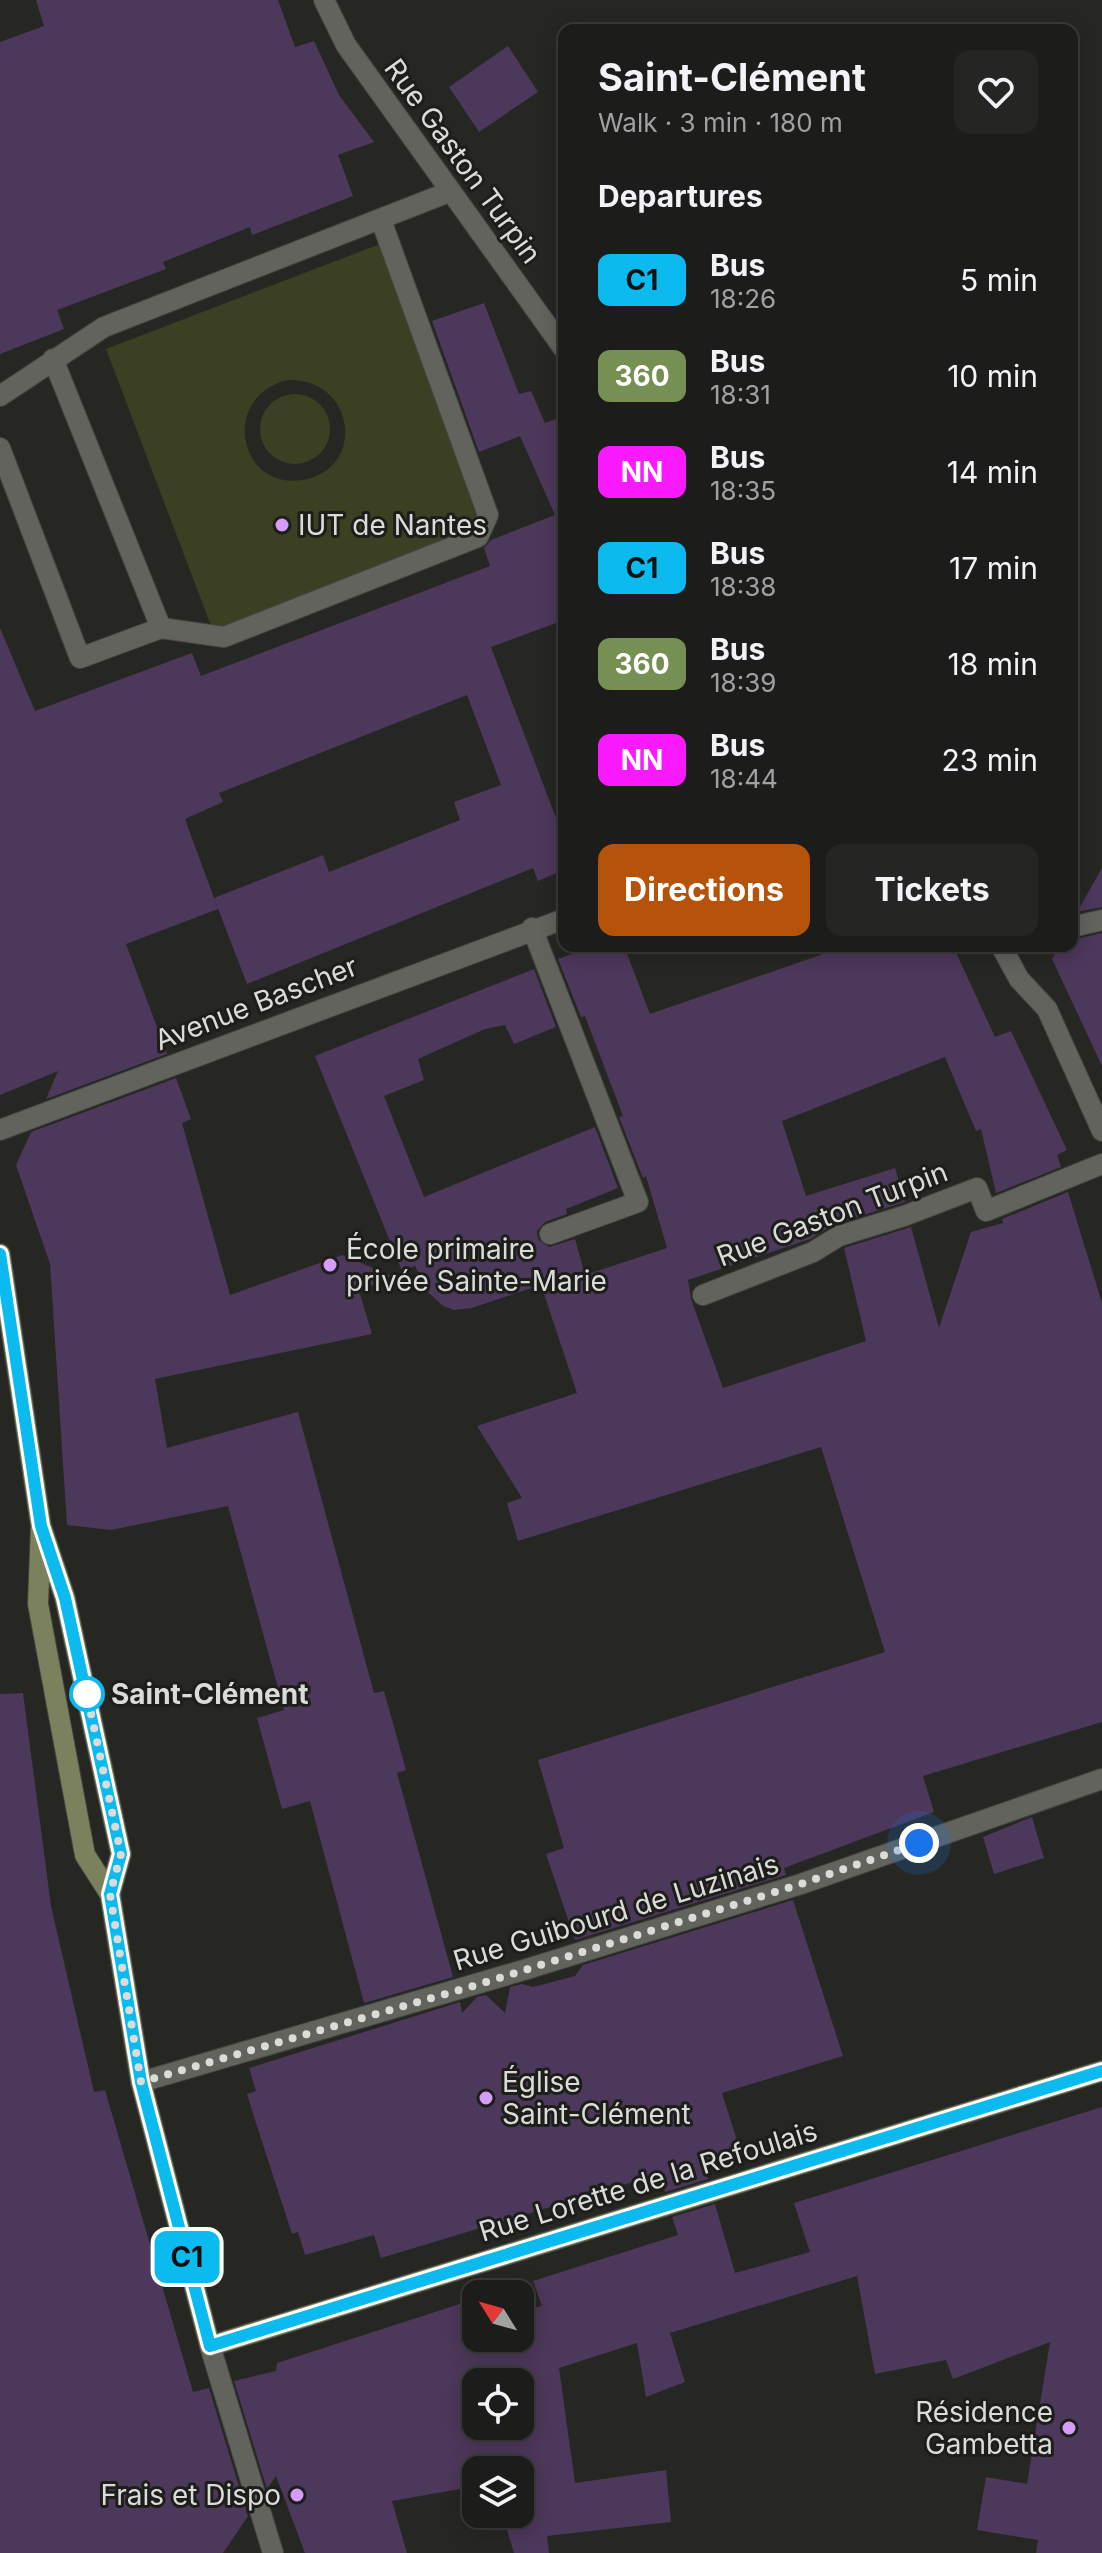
<!DOCTYPE html>
<meta charset="utf-8">
<style>
:root{--surface:#1c1d1a;--page:#252623;--text:#f1f3f6;--muted:#a0a2a2;--line:#3a3b39;--accent:#b45309}
body{margin:0;font-family:Inter,sans-serif;background:var(--page);color:var(--text);height:100vh;display:flex;flex-direction:column;font-size:30px;white-space:nowrap}
*{box-sizing:border-box;margin:0}
p{font-size:26px;color:var(--muted)}
.icon{flex:none;width:44px;height:44px;fill:none;stroke:currentColor;stroke-width:2;stroke-linecap:round;stroke-linejoin:round}
.map{position:relative;flex:1;overflow:hidden}
.side{position:absolute;left:558px;top:24px;width:520px;height:928px;display:flex;flex-direction:column;background:var(--surface);border-radius:16px;box-shadow:0 4px 20px #0003,0 0 0 2px var(--line)}
.side>*{flex:none}
.badge{padding:0 16px;border-radius:12px;font-size:28px;line-height:52px}
.needle{width:52px;rotate:307deg}
.fabs{position:absolute;left:462px;top:2280px;display:grid;gap:16px}
.fabs a{display:grid;place-items:center;width:72px;height:72px;border-radius:16px;background:var(--surface);box-shadow:0 4px 20px #0003,0 0 0 2px var(--line);font-size:40px}
.you{position:absolute;width:40px;height:40px;margin:-20px;border:6px solid #fff;border-radius:50%;background:#1a73e8;box-shadow:0 0 0 12px #1a73e833}
.map>.badge{position:absolute;translate:-50% -50%;box-shadow:0 0 0 4px #fff}
h2{padding:0 40px;font-size:30px;line-height:72px}
.round{display:grid;place-items:center;flex:none;width:84px;height:84px;border-radius:16px;background:var(--page)}
.overview{display:flex;align-items:center;justify-content:space-between;height:136px;padding:0 40px}
h1{font-size:38px;font-weight:700;line-height:60px}
.primary-button{display:flex;gap:16px;margin-top:auto;padding:16px 40px}
.primary-button a{flex:1;height:92px;border-radius:16px;background:var(--accent);color:#fff;font-size:32px;font-weight:700;line-height:92px;text-align:center}
.primary-button a+a{background:var(--page);color:var(--text)}
ul{padding:0;list-style:none}
li{display:flex;align-items:center;gap:24px;height:96px;padding:0 40px}
li div{flex:1}
li b{display:block;font-size:30px}
li em{font-style:normal}
li .badge{min-width:88px;font-weight:700;text-align:center}
.map>svg:first-child{display:block}
.green{fill:#3b4023;fill-rule:evenodd}
.building{fill:#4c385a;fill-rule:evenodd}
.lines{fill:none;stroke-linecap:round;stroke-linejoin:round}
.service-casing{stroke:#444541;stroke-width:22}
.pedestrian-casing{stroke:#444541;stroke-width:22}
.minor-casing{stroke:#444541;stroke-width:22}
.secondary-casing{stroke:#444541;stroke-width:22}
.service{stroke:#62635d;stroke-width:20}
.pedestrian{stroke:#62635d;stroke-width:20}
.minor{stroke:#62635d;stroke-width:20}
.secondary{stroke:#7b815d;stroke-width:20}
.line-casing{stroke:#fff;stroke-width:18}
.line{stroke:#0bbbef;stroke-width:12}
.walk{stroke:#dbdcd9;stroke-width:8;stroke-dasharray:0 14.4}
.poi-dot{fill:#d59cfb;stroke:#1d1e19;stroke-width:3}
.stop-dot{fill:#fff;stroke:#0bbbef;stroke-width:4}
.labels{text-anchor:middle;dominant-baseline:central;stroke-width:6;stroke-linejoin:round;paint-order:stroke}
.street-label{font-size:28px;fill:#dbdcd9;stroke:#1d1e19}
.poi-label{font-size:28px;fill:#dbdcd9;stroke:#1d1e19;text-anchor:start}
.stop-label{font-size:28px;font-weight:bold;fill:#dbdcd9;stroke:#1d1e19;text-anchor:start}
</style>
<div class="map">
<svg width="1102" height="2553" viewBox="0 0 1102 2553">
<rect width="100%" height="100%" fill="#262723"/>
<path class="green" d="M388,241L494,531L216,639L106,349ZM288,380C357,378 366,471 302,480C238,490 220,396 288,380Z
M260 429a35 35 0 1 1 70 0a35 35 0 1 1-70 0Z"/>
<path class="building" d="M36,0H278L295,47L314,41L339,95L374,142L338,155L353,196L252,235L250,227L163,262L166,269L57,310L64,329L0,354V42L44,26Z
M508,46L538,92L479,132L449,87Z
M484,303L519,394L531,391L545,423L564,416V620L491,647L564,839V870L538,881L533,868L247,984L214,898L323,855L329,872L460,820L454,802L501,785L467,695L219,793L223,802L185,819L218,909L126,944L167,1054L46,1099L58,1071L0,1095V628L35,711L192,653L201,676L490,566L484,548L491,540L555,515L520,436L479,452L432,321Z
M1102,868V907L1077,912Z
M1102,933V1066L1052,959L1059,946H1072V940Z
M594,946H624L650,1014L846,946H953L995,1037L1011,1031L1067,1150L1057,1155L1061,1167L996,1193L981,1129L976,1131L945,1057L782,1121L806,1196L895,1168L905,1202L835,1224L810,1239L688,1280L691,1299L723,1388L866,1341L844,1248L911,1227L939,1328L971,1232L1003,1223L1002,1219L1068,1192L1102,1303V1722L923,1776L934,1812L784,1868L786,1875L575,1940L546,1854L564,1848L538,1760L885,1652L821,1447L518,1541L507,1503L522,1498L477,1426L577,1393L541,1285L472,1308L454,1310L443,1306L429,1293L415,1266L402,1271L315,1056L534,969L556,1027L514,1044L505,1025L485,1029L418,1059L424,1080L384,1096L424,1197L595,1127L618,1188L566,1209L567,1214L545,1222L537,1231L538,1239L549,1247L575,1239L585,1275L667,1248L646,1176L643,1178L619,1117L623,1116L585,1016L581,1017L558,959Z
M176,1078L191,1119L182,1123L230,1295L342,1255L392,1276L359,1291L372,1334L155,1379L167,1448L298,1412L374,1693L384,1691L406,1770L397,1773L453,1977L364,2003L310,1801L282,1809L257,1718L284,1710L228,1506L111,1530L67,1525L50,1264L16,1165L31,1132Z
M23,1693L51,1906L94,2092L105,2090L193,2392L209,2388L248,2516L223,2553H0V1694Z
M1032,1817L1044,1858L994,1874L983,1837Z
M793,1900L843,2056L722,2093L740,2150L702,2162L708,2179L665,2192L659,2174L381,2258L374,2235L305,2255L298,2232L292,2234L256,2123L247,2094L256,2091L249,2068L460,2002L462,2013L477,1997L486,1995L505,2013L510,1987L522,1984L533,1987L575,1976L583,1965Z
M1102,2107V2553H1036L1038,2540L977,2530L986,2477L1027,2484L1050,2342L953,2379L946,2360L875,2374L857,2276L670,2333L685,2382L646,2397L637,2343L559,2368L575,2483L666,2470L671,2522L547,2536L549,2553H514L502,2514H520V2470H476V2486L392,2501L407,2553H305L276,2476L267,2489L234,2381L276,2371L277,2363L466,2302L472,2323L476,2322V2338H520V2311L542,2306L533,2281L678,2235L672,2217L715,2204L735,2273L810,2252L794,2203ZM476,2382H520V2426H476Z"/>
<g class="lines">
<g class="service-casing">
<path id="service" d="M53,359L161,628
M0,396L104,327L449,192
M0,448L80,658L161,628L224,637L478,537L488,515L381,220
M703,1295L813,1252L839,1236L904,1216L977,1188L986,1211L1102,1164"/>
</g>
<g class="pedestrian-casing">
<path id="pedestrian" d="M141,2082L527,1969
M210,2346L273,2553"/>
</g>
<g class="minor-casing">
<path id="minor" d="M324,0L346,45L564,349
M1072,927L1102,920
M532,928L638,1202L550,1234
M1001,946L1019,979L1047,1009L1102,1131
M0,1130L564,919
M527,1969L801,1884L1102,1779"/>
</g>
<g class="secondary-casing">
<path id="secondary" d="M0,1254L41,1526L65,1598L121,1854L110,1894
M41,1526L38,1604L85,1855L110,1894L141,2082L210,2346L1102,2071"/>
</g>
<use href="#service" class="service"/>
<use href="#pedestrian" class="pedestrian"/>
<use href="#minor" class="minor"/>
<use href="#secondary" class="secondary"/>
</g>
<g class="lines">
<g class="line-casing">
<path id="line" d="M0,1254L41,1526L65,1598L121,1854L110,1894L141,2082L210,2346L1102,2071"/>
</g>
<use href="#line" class="line"/>
<path class="walk" d="M87,1694L86,1690L121,1854L110,1894L141,2082L470,1987L801,1884L919,1843"/>
</g>
<g class="poi-dot">
<circle cx="282" cy="525" r="8"/>
<circle cx="330" cy="1265" r="8"/>
<circle cx="486" cy="2098" r="8"/>
<circle cx="1069" cy="2428" r="8"/>
<circle cx="297" cy="2495" r="8"/>
</g>
<circle class="stop-dot" cx="87" cy="1694" r="16"/>
<g class="labels">
<g class="street-label">
<text transform="translate(463 161) rotate(54)">Rue Gaston Turpin</text>
<text transform="translate(256 1003) rotate(-21)">Avenue Bascher</text>
<text transform="translate(832 1214) rotate(-21)">Rue Gaston Turpin</text>
<text transform="translate(616 1912) rotate(-17)">Rue Guibourd de Luzinais</text>
<text transform="translate(648 2181) rotate(-17)">Rue Lorette de la Refoulais</text>
</g>
<g class="poi-label">
<text x="298" y="525">IUT de Nantes</text>
<text x="346" y="1249">École primaire<tspan x="346" dy="32">privée Sainte-Marie</tspan></text>
<text x="502" y="2082">Église<tspan x="502" dy="32">Saint-Clément</tspan></text>
<text x="1053" y="2412" text-anchor="end">Résidence<tspan x="1053" dy="32">Gambetta</tspan></text>
<text x="281" y="2495" text-anchor="end">Frais et Dispo</text>
</g>
<g class="stop-label">
<text x="111" y="1694">Saint-Clément</text>
</g>
</g>
</svg>
<div class="fabs">
<a><svg class="needle" viewBox="-14 -14 28 28"><path d="M0-13l5 13h-10z" fill="#e53935"/><path d="M0 13l5-13h-10z" fill="#a0a2a2"/></svg></a>
<a><svg class="icon" aria-label="locate" viewBox="0 0 24 24"><circle cx="12" cy="12" r="6"/><path d="M12 2v4M12 18v4M2 12h4M18 12h4"/></svg></a>
<a><svg class="icon" aria-label="layers" viewBox="0 0 24 24"><path d="M12 4l9 5-9 5-9-5zM3 14l9 5 9-5"/></svg></a>
</div>
<div class="you" style="left:919px;top:1843px"></div>
<b class="badge" style="left:187px;top:2257px;background:#0bbbef;color:#111">C1</b>
<section class="side">
<div class="overview"><div><h1>Saint-Clément</h1><p>Walk · 3 min · 180 m</p></div><a class="round"><svg class="icon" aria-label="heart" viewBox="0 0 24 24"><path d="M12 20l-8-8c-3-5 5-10 8-4 3-6 11-1 8 4z"/></svg></a></div>
<h2>Departures</h2>
<ul>
<li><span class="badge" style="background:#0bbbef;color:#111">C1</span><div><b>Bus</b><p>18:26</p></div><em>5 min</em></li>
<li><span class="badge" style="background:#768f53;color:#fff">360</span><div><b>Bus</b><p>18:31</p></div><em>10 min</em></li>
<li><span class="badge" style="background:#f91aff;color:#fff">NN</span><div><b>Bus</b><p>18:35</p></div><em>14 min</em></li>
<li><span class="badge" style="background:#0bbbef;color:#111">C1</span><div><b>Bus</b><p>18:38</p></div><em>17 min</em></li>
<li><span class="badge" style="background:#768f53;color:#fff">360</span><div><b>Bus</b><p>18:39</p></div><em>18 min</em></li>
<li><span class="badge" style="background:#f91aff;color:#fff">NN</span><div><b>Bus</b><p>18:44</p></div><em>23 min</em></li>
</ul>
<div class="primary-button"><a>Directions</a><a>Tickets</a></div>
</section>
</div>
